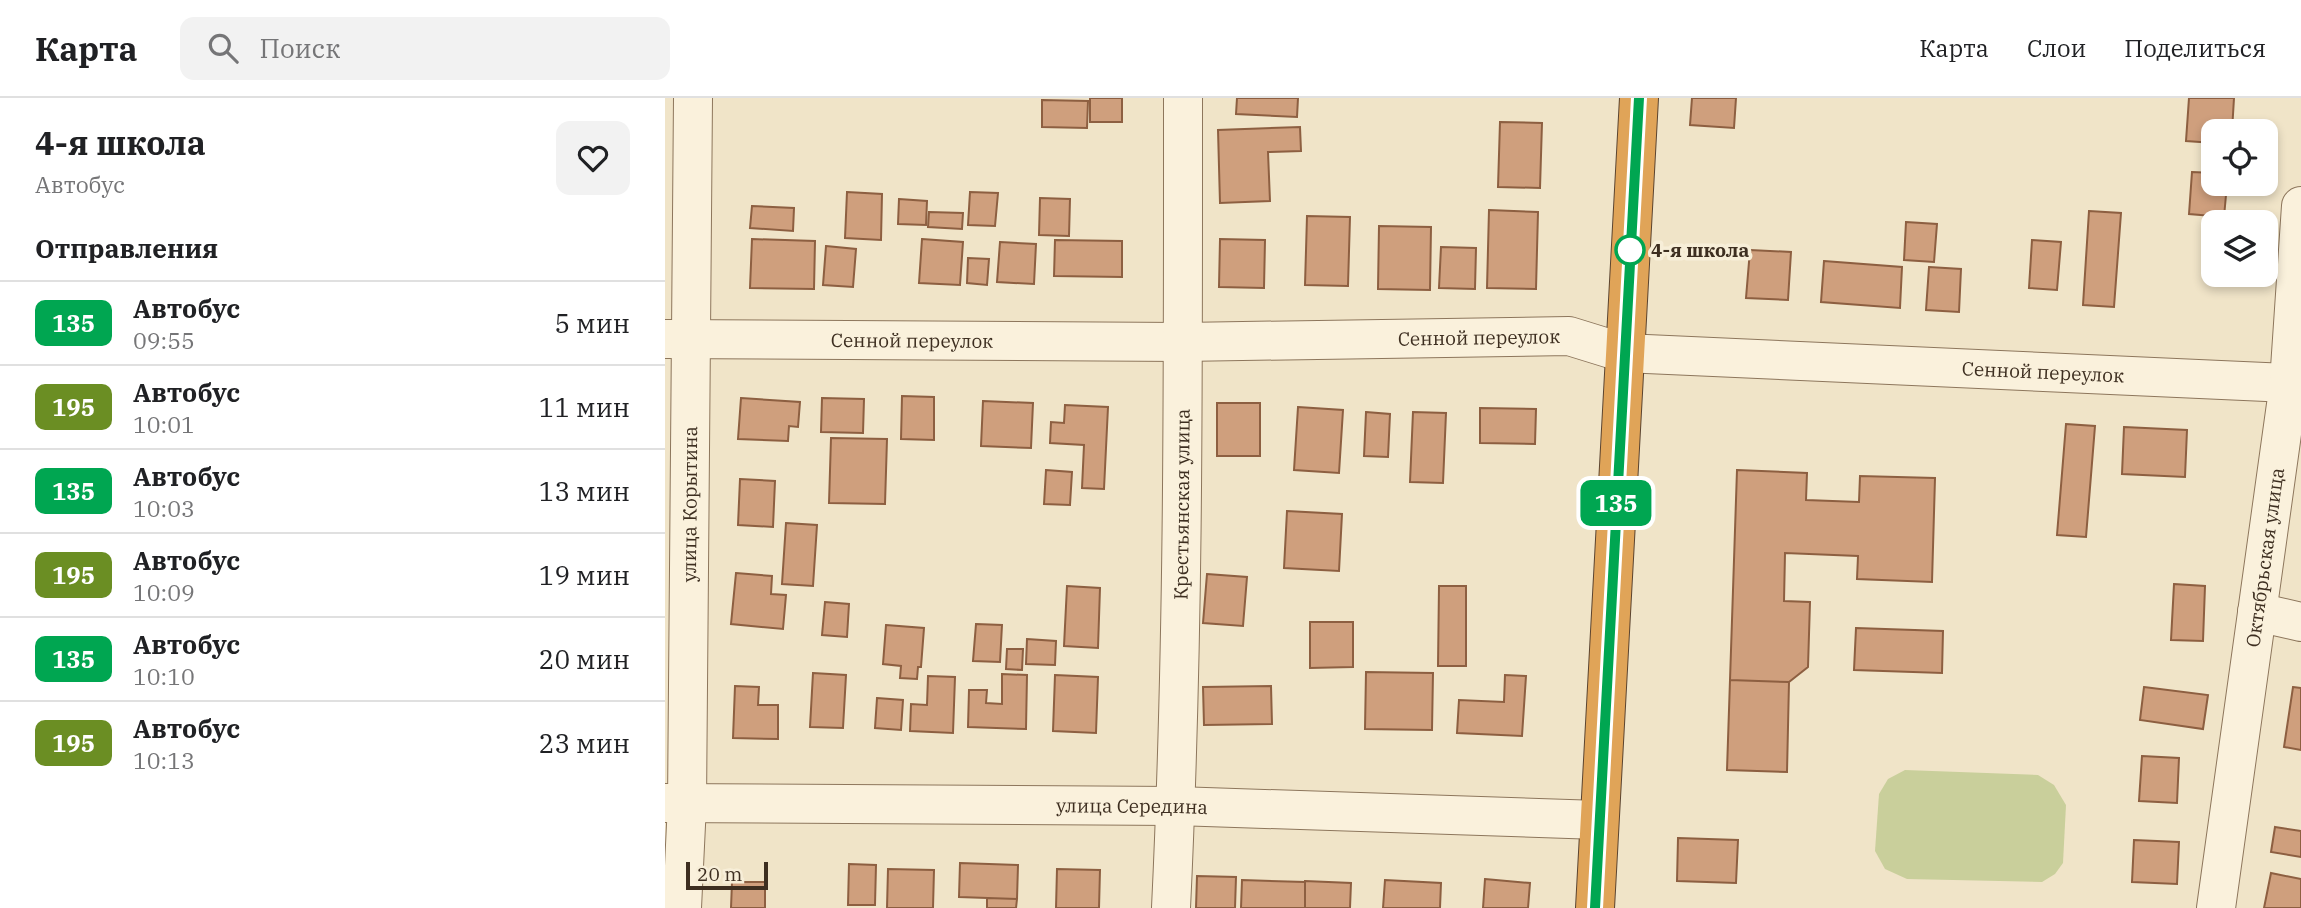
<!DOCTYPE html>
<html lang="ru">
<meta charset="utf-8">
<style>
:root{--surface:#fff;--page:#f2f2f2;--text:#202124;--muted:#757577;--line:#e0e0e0}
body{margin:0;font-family:"IBM Plex Serif",serif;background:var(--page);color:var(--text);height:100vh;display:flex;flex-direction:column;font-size:26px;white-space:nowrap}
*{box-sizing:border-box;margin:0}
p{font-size:23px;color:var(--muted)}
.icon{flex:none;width:38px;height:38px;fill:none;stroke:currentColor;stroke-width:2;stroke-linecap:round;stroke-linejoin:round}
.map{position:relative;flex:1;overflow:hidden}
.drawer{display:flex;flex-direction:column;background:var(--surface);width:665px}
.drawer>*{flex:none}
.badge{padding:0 14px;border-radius:10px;font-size:24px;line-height:46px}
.fabs{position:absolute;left:1536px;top:21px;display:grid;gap:14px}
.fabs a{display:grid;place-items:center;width:77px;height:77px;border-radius:14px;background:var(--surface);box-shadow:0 4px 10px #0003;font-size:35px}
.scale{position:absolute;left:21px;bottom:18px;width:82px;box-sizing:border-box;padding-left:7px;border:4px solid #3d2e20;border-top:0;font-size:19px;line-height:24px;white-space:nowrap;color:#3d2e20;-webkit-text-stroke:5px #f7eed8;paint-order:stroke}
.map>.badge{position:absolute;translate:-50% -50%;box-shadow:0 0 0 4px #fff}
h2{padding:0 35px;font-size:26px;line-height:63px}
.round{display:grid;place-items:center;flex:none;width:74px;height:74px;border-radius:14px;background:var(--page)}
.summary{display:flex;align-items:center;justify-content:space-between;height:119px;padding:0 35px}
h1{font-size:33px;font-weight:700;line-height:52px}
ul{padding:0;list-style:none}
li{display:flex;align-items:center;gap:21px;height:84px;padding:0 35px;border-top:2px solid var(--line)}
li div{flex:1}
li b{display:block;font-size:26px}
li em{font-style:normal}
li .badge{min-width:77px;font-weight:700;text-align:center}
header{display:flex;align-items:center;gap:42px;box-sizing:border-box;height:98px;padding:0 35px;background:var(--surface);border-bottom:2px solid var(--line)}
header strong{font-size:33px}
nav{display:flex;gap:38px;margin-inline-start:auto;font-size:24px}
.search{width:490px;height:63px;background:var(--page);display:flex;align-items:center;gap:18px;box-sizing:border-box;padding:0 24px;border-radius:14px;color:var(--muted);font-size:26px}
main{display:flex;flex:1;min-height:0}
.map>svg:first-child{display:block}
.pitch{fill:#c9cf9b}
.building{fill:#cf9f7d;stroke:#8d5f41;stroke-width:2}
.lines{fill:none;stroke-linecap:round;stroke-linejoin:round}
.minor-casing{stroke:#8d765c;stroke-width:40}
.highway-casing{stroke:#5b4430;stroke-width:40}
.minor{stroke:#faf1dc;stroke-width:38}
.highway{stroke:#e0a458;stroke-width:38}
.line-casing{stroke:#fff;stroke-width:16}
.line{stroke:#00a651;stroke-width:10}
.stop-dot{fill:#fff;stroke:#00a651;stroke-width:3.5}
.labels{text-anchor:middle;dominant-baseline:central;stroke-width:7;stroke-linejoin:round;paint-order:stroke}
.stop-label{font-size:19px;font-weight:bold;fill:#3d2e20;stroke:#f7eed8;text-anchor:start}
.street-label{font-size:19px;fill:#3d2e20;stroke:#f7eed8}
</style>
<header>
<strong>Карта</strong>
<div class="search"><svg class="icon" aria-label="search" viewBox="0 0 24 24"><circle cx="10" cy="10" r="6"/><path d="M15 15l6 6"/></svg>Поиск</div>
<nav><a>Карта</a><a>Слои</a><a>Поделиться</a></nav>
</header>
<main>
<section class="drawer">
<div class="summary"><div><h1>4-я школа</h1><p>Автобус</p></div><a class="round"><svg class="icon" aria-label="heart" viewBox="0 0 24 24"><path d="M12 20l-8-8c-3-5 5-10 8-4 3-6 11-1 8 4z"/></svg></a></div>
<h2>Отправления</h2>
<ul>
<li><span class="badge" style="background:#00a651;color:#fff">135</span><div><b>Автобус</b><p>09:55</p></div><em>5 мин</em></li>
<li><span class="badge" style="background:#6b8e23;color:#fff">195</span><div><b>Автобус</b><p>10:01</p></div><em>11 мин</em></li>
<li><span class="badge" style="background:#00a651;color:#fff">135</span><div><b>Автобус</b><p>10:03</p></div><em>13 мин</em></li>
<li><span class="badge" style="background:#6b8e23;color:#fff">195</span><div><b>Автобус</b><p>10:09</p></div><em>19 мин</em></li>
<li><span class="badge" style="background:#00a651;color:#fff">135</span><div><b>Автобус</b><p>10:10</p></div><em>20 мин</em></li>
<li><span class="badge" style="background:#6b8e23;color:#fff">195</span><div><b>Автобус</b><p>10:13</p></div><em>23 мин</em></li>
</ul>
</section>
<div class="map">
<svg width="1636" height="810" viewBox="0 0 1636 810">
<rect width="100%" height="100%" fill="#f0e4c8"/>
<path class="pitch" d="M1240,672L1373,677L1389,687L1401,707L1398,765L1390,776L1377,784L1242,781L1220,771L1210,753L1214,696L1223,681Z"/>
<path class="building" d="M425,0H457V24H425Z
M572,0H633L632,19L571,16Z
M1027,0H1071L1069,30L1025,27Z
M1524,0H1569L1567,33H1549V45L1521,43Z
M377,2L423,3L422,30L377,29Z
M835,24L877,25L875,90L833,89Z
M635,29L636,53L603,54L605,103L555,105L553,32Z
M1527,74L1549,75V86H1562L1559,119L1524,116Z
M182,94L217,96L216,142L180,140Z
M305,94L333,95L330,128L303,127Z
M375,100L405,101L404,138L374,137Z
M234,101L262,103L261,127L233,126Z
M87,108L129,110L128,133L85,130Z
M824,112L873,114L871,191L822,190Z
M1424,113L1456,115L1449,209L1418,207Z
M264,114L298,115L297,131L263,129Z
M642,118L685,119L683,188L640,187Z
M1241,124L1272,126L1269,164L1239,162Z
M714,128L766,129L765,192L713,191Z
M87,141L150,143L149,191L85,190Z
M257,141L298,144L295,187L254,185Z
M555,141L600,142L599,190L554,189Z
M390,142L457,143V179L389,178Z
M1367,142L1396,144L1392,192L1364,190Z
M335,144L371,146L369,186L332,184Z
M161,148L191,151L188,189L158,187Z
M776,149L811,150L810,191L774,190Z
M1085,152L1126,154L1123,202L1081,200Z
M303,160L324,161L322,187L302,185Z
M1159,163L1237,169L1235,210L1156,204Z
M1264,169L1296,171L1294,214L1261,212Z
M237,298L269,299V342L236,341Z
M76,300L135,304L133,329L124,328L123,343L73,341Z
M157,300L199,301L198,335L156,334Z
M318,303L368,305L366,350L316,348Z
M552,305H595V358H552Z
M400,307L443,309L439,391L417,390L419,347L385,345L386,324L399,325Z
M633,309L678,312L674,375L629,372Z
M815,310L871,311L870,346L815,345Z
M701,314L725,316L723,359L699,358Z
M748,314L781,315L778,385L745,384Z
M1401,326L1430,328L1421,439L1392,437Z
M1459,329L1522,332L1520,379L1457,376Z
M166,340L222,341L220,406L164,405Z
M381,372L407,374L405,407L379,406Z
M1072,372L1142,375L1141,402L1194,404L1195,378L1270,380L1267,484L1192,481L1193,458L1120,455L1119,503L1145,504L1143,569L1124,584L1065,582Z
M75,381L110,383L108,429L73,427Z
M622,413L677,416L674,473L619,470Z
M121,425L152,427L148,488L117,486Z
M71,475L107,478L106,496L121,497L118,531L66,526Z
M542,476L582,479L578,528L538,525Z
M1509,486L1540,488L1538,543L1506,542Z
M402,488L435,490L433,550L399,548Z
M774,488H801V568H773Z
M160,504L184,506L182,539L157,537Z
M645,524H688V569L645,570Z
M311,526L337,527L335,564L308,563Z
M221,527L259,530L256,569H253L252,581L235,580L236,568L218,566Z
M1191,530L1278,533L1277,575L1189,572Z
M362,541L391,543L390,567L361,566Z
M342,551H358L357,572L341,571Z
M701,574L768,575L767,632L700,631Z
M148,575L181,577L178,630L145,629Z
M337,576L362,577L361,631L303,629L304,592H322L321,605L337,606Z
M390,577L433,579L431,635L388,633Z
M840,577L861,578L857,638L792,635L794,602L839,604Z
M263,578L290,579L288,635L245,633L246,606L262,607Z
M1065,582L1124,584L1122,674L1062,672Z
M70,588L94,589L93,607H113V641L68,640Z
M606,588L607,626L539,627L538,589Z
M1479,589L1543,597L1538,631L1475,622Z
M1628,589L1636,590V652L1619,649Z
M212,600L238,602L236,632L210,630Z
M1477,658L1514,660L1512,705L1474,703Z
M1610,729L1636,733V759L1606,754Z
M1013,740L1073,742L1071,785L1012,783Z
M1469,742L1514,744L1512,786L1467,784Z
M295,765L353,767L352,801L294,799Z
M184,766L211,767L210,807H183Z
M223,771L269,772L268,810H222Z
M392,771L435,772L434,810H391Z
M1606,775L1636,781V810H1599Z
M532,778L571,779L570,810H531Z
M820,781L865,785L863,810H818Z
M577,782L640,784V810H576Z
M720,782L776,785L775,810H718Z
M640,783L686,785L685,810H640Z
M67,784H100V810H66Z
M322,800L352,801L351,810H322Z"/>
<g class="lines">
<g class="minor-casing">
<g id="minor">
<path id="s1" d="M0,241L518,244L904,238L959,255L1624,285"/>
<path d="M1592,514L1636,524"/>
<path id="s2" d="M0,705L511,708L934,722"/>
<path id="s3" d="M17,810L22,706L28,0"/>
<path id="s4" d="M506,810C519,540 518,270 518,0"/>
<path id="s5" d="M1551,810L1624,285L1636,108"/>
</g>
</g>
<g class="highway-casing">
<path id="highway" d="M930,810L974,0"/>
</g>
<use href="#minor" class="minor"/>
<use href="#highway" class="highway"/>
</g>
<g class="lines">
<g class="line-casing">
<path id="line" d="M930,810L974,0"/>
</g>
<use href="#line" class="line"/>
</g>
<circle class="stop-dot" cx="965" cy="152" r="14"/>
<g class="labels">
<g class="stop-label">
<text x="986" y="152">4-я школа</text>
</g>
<g class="street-label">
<text stroke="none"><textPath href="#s1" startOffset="814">Сенной переулок</textPath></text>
<text stroke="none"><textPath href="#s1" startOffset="247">Сенной переулок</textPath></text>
<text stroke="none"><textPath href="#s1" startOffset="1381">Сенной переулок</textPath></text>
<text stroke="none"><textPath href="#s3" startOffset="404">улица Корытина</textPath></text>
<text stroke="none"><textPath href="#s4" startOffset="404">Крестьянская улица</textPath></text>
<text stroke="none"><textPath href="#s5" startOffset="354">Октябрьская улица</textPath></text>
<text stroke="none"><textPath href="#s2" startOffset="467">улица Середина</textPath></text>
</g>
</g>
</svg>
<div class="fabs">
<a><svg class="icon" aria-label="locate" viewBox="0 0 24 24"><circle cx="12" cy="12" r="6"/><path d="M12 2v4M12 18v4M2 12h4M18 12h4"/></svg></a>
<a><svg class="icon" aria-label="layers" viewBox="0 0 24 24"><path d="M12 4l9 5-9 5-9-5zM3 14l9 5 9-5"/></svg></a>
</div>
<div class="scale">20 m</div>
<b class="badge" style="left:951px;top:405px;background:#00a651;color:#fff">135</b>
</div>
</main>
